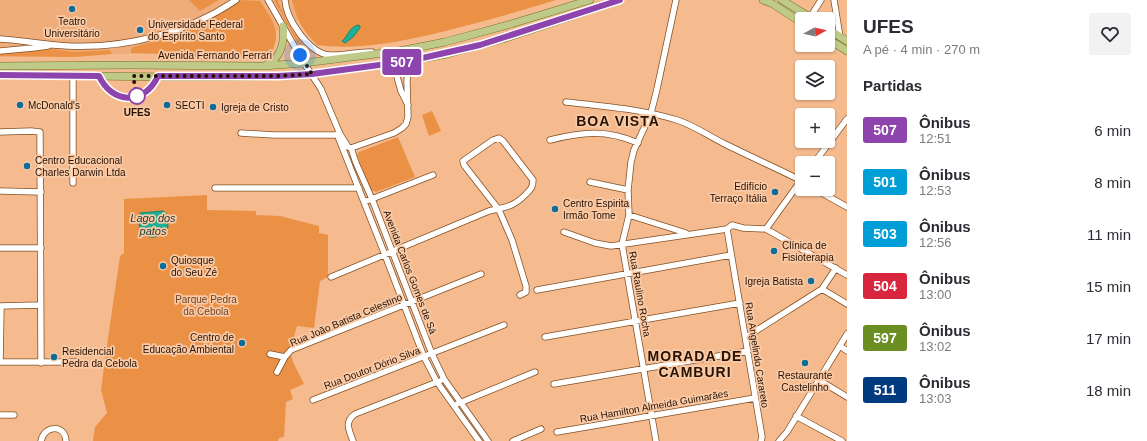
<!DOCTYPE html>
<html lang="pt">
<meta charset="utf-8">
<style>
:root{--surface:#fff;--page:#f2f2f3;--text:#2b2b33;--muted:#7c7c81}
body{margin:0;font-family:Arial,sans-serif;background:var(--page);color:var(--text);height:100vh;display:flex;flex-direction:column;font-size:15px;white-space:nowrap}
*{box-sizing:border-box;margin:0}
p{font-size:13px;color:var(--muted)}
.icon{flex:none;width:22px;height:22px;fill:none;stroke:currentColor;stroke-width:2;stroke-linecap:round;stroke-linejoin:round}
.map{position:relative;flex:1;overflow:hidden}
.side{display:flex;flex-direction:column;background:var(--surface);width:300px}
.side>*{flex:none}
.badge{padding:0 8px;border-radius:3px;font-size:14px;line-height:26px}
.needle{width:26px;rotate:82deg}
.buttons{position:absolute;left:795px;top:12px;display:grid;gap:8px}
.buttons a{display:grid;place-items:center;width:40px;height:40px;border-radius:4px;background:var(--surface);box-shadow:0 1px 3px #0004;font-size:20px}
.you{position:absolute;width:20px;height:20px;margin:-10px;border:3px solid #fff;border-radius:50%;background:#1a73e8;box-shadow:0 0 0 6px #1a73e833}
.map>.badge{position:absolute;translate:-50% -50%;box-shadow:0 0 0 2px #fff}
h2{padding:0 16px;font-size:15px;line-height:36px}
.round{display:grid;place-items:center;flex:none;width:42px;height:42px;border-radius:4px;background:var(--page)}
.headline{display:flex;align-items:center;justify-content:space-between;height:68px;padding:0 16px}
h1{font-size:19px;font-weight:700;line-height:30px}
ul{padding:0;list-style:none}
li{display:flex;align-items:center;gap:12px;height:52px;padding:0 16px}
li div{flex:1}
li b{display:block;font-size:15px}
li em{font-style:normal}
li .badge{min-width:44px;font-weight:700;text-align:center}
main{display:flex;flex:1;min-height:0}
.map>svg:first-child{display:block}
.built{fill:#eead7b}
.green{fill:#eb9145}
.water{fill:#1db099;stroke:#20816c}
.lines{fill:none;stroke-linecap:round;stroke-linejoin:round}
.minor-casing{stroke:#835024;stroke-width:7}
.major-casing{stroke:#6e7326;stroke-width:8}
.minor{stroke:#fff;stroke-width:5.5}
.major{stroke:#bfca88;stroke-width:7}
.line-casing{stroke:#fff;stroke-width:9}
.line{stroke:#8e44ad;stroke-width:6}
.walk{stroke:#271202;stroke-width:4;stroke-dasharray:0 7.2}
.poi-dot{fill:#0e6c9b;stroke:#facaa7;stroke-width:1.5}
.stop-dot{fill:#fff;stroke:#8e44ad;stroke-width:2}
.labels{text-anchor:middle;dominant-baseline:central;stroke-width:3.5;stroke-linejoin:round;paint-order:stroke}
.poi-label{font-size:10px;fill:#271202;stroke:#facaa7;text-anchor:start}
.street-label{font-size:10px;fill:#271202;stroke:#facaa7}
.stop-label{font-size:10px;font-weight:bold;fill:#271202;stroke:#facaa7}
.park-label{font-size:10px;fill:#6c4424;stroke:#facaa7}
.water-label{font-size:11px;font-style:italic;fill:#203c36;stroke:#facaa7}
.district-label{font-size:14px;font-weight:bold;letter-spacing:1px;fill:#271202;stroke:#facaa7}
</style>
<main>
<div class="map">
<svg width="847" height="441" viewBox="0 0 847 441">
<rect width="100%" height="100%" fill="#f5ba8d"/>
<path class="built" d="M0,0H335L311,15L276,31V39L273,51L266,57L253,58L184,57L156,53L112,54L76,57H0Z"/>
<path class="green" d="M189,0H219L200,11Z
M237,0L260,1C271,19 284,33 270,54L269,52L266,55L259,57H184L161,54L131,53V49L133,47C170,39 206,22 237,0Z
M274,0H278C282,15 299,45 313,52L303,53Z
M292,0H556C514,13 472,25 429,35C392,43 356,50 317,45C301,28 298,22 292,0Z
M51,49L73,52L110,50L112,54L74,57L0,56V53Z
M432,111L441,131L429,136L422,115Z
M398,137L415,177L376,192L371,190L357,155L359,152Z
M207,195V210L256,211V215L280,216L319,226V233L328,235V277L320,281L314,328L297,326C295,334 290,348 291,354C292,363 300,375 304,384L290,390L293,399L286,402L284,437L279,438L278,441H93L95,427L107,413L101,390L106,352L120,256L124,253V199Z"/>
<path class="water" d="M358,25L360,26V28L353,37L345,43L342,41C348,37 348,28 358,25Z
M163,211L167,214L168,228C165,230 162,234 158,236C143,242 135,224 140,213Z"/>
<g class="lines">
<g class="minor-casing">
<path id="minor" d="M268,0L304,63L321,89L340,134L348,147L351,148L356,163L372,199L432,354L444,379L488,441
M285,0C286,19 309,53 329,55C344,56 358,51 372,52
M834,0L840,37
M809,19L821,0
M0,39C22,40 45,45 67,46C125,49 188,33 236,0
M0,51L33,48L48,46
M390,52L401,91L408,105
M73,75V183
M566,102C603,106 641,109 677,120C693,125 707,135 723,143C749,156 776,168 802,181
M0,132L31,131L40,132L41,363
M241,133L274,135H337
M337,134L385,255L424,357L437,382L479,441
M550,140C582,132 606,129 638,143
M351,148L394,133L402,128L406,124L408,117L407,81L409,61
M814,163L847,119
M590,182L628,190
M215,188H359
M815,189L847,207
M0,191L41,192
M364,202L433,175
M629,215L686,233
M727,229L762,437L761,441
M766,229L802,179
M564,232L595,243L611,246L727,229L732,225L743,228L766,229L847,275
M0,248H41
M331,277L489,211C505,207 514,207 526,194C531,189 533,187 533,180L503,141L499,138L493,140L463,161L464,165L499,210L512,240L526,286V292L520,295
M822,289L847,304
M537,290L731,255
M0,306L40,305
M545,337L740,303
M746,337L822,289L836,268
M840,346L847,351
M270,354L285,357
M0,362H78
M0,362L1,306
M277,372L285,357L291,350L481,274
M819,380L847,397
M554,384L748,351
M313,400L504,325
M457,404L535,372
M0,415H14
M796,416L842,441
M557,432L755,398
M41,441C44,425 65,424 66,441
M353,441C349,430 344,422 355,414L440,381
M513,441L541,429
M656,441L622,244L629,215L628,190L631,162L634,150L651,113L657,89L676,0
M779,441L787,432L847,334"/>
</g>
<g class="major-casing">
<path id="major" d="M763,0L773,4L802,23
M782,0L813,19
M828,29L847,41
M828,39L847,51
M266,65C281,59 285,41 283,26
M0,66L129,65L263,66L304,63L399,51L445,42L511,24L590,0
M0,75L172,77L278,76L312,74L409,61L447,54L503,39L620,0"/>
</g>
<use href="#minor" class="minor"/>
<use href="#major" class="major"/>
</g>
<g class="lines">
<g class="line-casing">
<path id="line" d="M0,75L99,76C112,104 144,106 158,76H278L312,74L409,61L480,45L620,0"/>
</g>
<use href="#line" class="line"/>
<path class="walk" d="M137,96L133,76H278L312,74L300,55"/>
</g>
<g class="poi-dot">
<circle cx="72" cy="9" r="4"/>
<circle cx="140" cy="30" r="4"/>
<circle cx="20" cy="105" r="4"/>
<circle cx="167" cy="105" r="4"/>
<circle cx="213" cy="107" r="4"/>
<circle cx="27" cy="166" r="4"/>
<circle cx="775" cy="192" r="4"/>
<circle cx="555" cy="209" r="4"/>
<circle cx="774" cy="251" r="4"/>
<circle cx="163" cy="266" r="4"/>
<circle cx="811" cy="281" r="4"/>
<circle cx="242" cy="343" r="4"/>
<circle cx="54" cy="357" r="4"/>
<circle cx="805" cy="363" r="4"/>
</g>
<circle class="stop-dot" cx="137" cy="96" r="8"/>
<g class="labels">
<g class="poi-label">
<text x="72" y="21" text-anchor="middle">Teatro<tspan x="72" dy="12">Universitário</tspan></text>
<text x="148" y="24">Universidade Federal<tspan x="148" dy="12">do Espírito Santo</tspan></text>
<text x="28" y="105">McDonald's</text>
<text x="175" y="105">SECTI</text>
<text x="221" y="107">Igreja de Cristo</text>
<text x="35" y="160">Centro Educacional<tspan x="35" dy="12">Charles Darwin Ltda</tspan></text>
<text x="767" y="186" text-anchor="end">Edifício<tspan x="767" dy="12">Terraço Itália</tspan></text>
<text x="563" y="203">Centro Espirita<tspan x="563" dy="12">Irmão Tome</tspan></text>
<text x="782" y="245">Clínica de<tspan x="782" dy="12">Fisioterapia</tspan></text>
<text x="171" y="260">Quiosque<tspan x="171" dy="12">do Seu Zé</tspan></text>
<text x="803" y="281" text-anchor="end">Igreja Batista</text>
<text x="234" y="337" text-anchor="end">Centro de<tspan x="234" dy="12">Educação Ambiental</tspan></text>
<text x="62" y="351">Residencial<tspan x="62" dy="12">Pedra da Cebola</tspan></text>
<text x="805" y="375" text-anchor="middle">Restaurante<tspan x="805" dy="12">Castelinho</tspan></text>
</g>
<g class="street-label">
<text x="215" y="55">Avenida Fernando Ferrari</text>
<text transform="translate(410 272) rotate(69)">Avenida Carlos Gomes de Sá</text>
<text transform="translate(640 294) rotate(80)">Rua Raulino Rocha</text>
<text transform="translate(346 320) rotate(-23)">Rua João Batista Celestino</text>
<text transform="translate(757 355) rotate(81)">Rua Angelindo Carareto</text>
<text transform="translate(372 368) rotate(-21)">Rua Doutor Dório Silva</text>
<text transform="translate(654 406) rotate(-10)">Rua Hamilton Almeida Guimarães</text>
</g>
<g class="stop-label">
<text x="137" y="112">UFES</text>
</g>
<g class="park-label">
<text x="206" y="299">Parque Pedra<tspan x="206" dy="12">da Cebola</tspan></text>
</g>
<g class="water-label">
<text x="153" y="218">Lago dos<tspan x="153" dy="13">patos</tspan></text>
</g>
<g class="district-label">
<text x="618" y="121">BOA VISTA</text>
<text x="695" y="356">MORADA DE<tspan x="695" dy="16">CAMBURI</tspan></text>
</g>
</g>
</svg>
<div class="buttons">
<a><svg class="needle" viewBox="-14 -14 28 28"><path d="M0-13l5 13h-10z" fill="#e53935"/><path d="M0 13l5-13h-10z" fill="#7c7c81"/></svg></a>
<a><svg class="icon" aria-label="layers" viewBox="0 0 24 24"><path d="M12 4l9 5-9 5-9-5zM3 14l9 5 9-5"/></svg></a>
<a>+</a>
<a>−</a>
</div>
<div class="you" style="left:300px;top:55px"></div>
<b class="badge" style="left:402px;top:62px;background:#8e44ad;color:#fff">507</b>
</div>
<section class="side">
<div class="headline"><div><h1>UFES</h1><p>A pé · 4 min · 270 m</p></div><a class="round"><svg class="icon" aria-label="heart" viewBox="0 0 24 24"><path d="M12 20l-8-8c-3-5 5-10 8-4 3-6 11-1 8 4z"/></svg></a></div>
<h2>Partidas</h2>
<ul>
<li><span class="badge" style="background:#8e44ad;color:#fff">507</span><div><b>Ônibus</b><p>12:51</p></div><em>6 min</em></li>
<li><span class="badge" style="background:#009ed6;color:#fff">501</span><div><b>Ônibus</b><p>12:53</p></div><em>8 min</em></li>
<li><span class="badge" style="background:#009ed6;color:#fff">503</span><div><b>Ônibus</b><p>12:56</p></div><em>11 min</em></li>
<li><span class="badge" style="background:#d7263d;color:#fff">504</span><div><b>Ônibus</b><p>13:00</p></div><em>15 min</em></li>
<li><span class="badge" style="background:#6b8e23;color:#fff">597</span><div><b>Ônibus</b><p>13:02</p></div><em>17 min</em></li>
<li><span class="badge" style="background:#003b80;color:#fff">511</span><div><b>Ônibus</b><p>13:03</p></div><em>18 min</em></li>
</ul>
</section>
</main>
